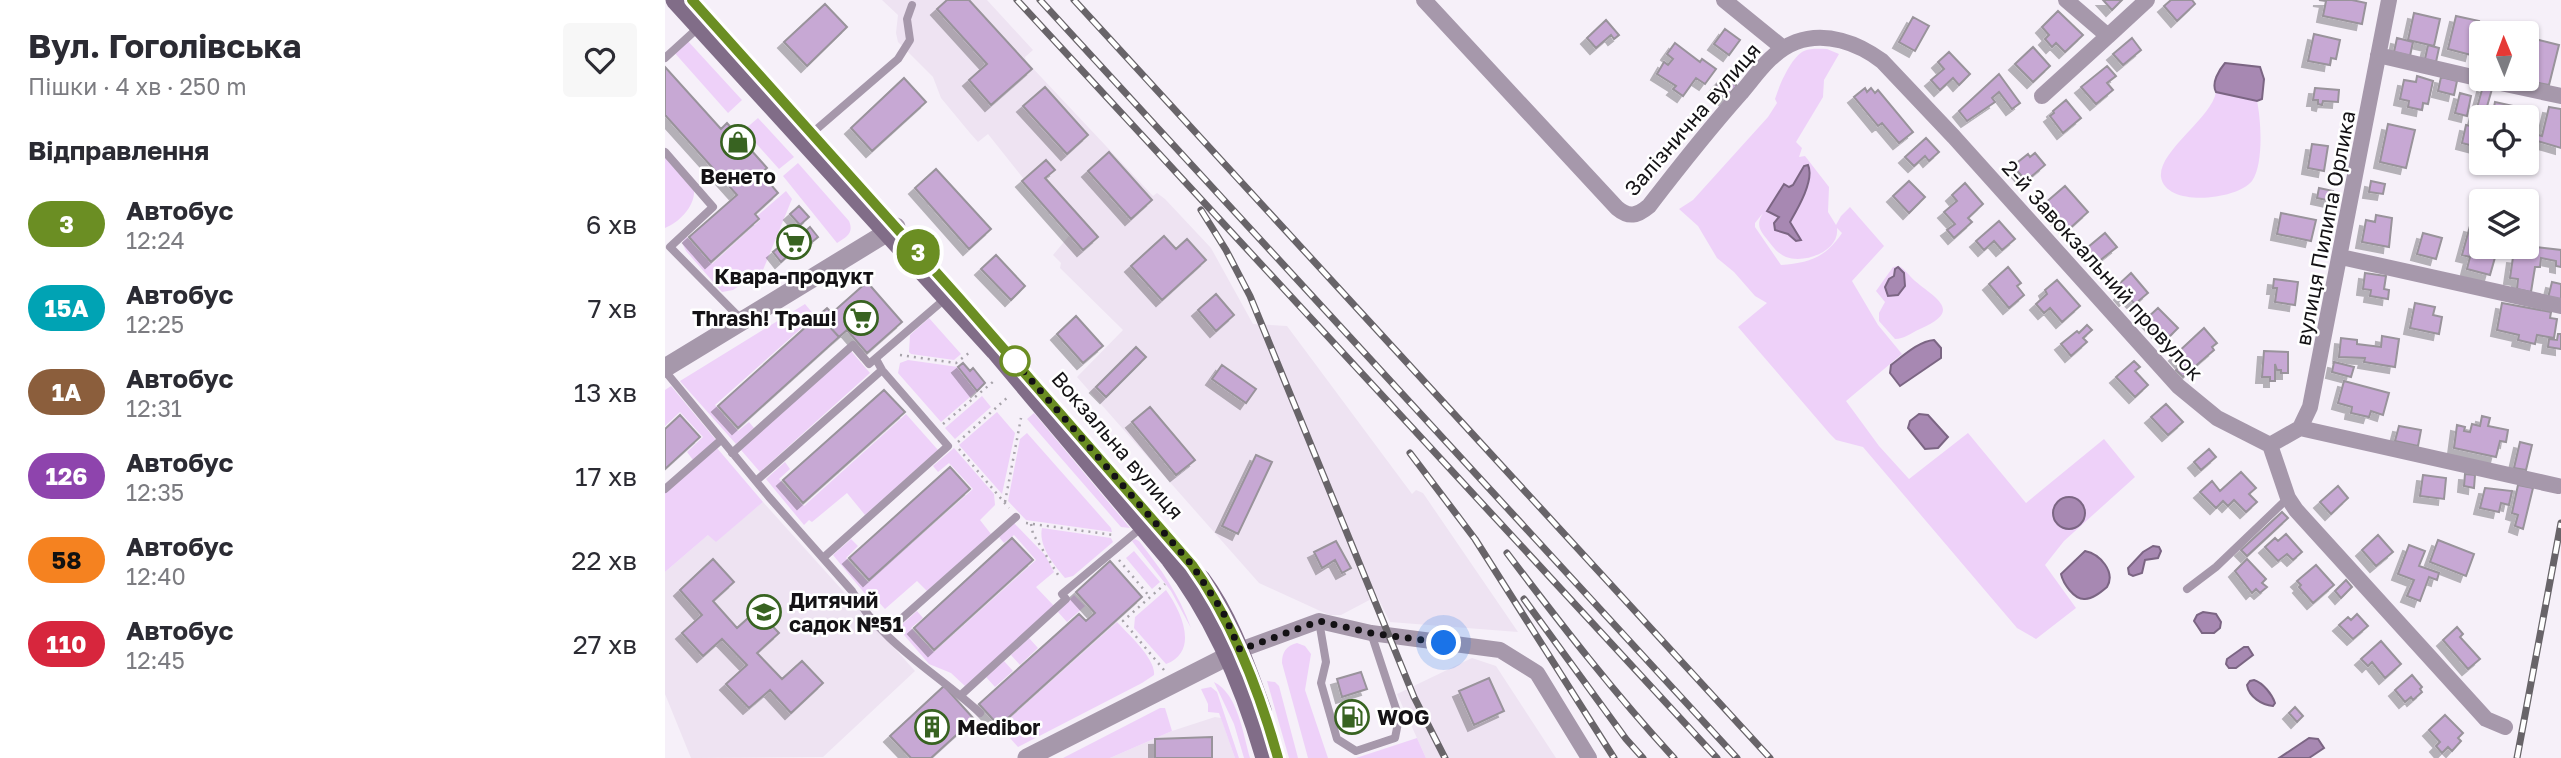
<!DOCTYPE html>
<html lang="uk">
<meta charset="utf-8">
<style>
:root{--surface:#fff;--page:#f7f7f7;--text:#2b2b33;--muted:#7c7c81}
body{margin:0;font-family:"Golos Text",sans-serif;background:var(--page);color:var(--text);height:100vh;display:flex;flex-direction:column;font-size:26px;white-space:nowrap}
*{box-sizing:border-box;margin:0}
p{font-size:23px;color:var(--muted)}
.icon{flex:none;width:38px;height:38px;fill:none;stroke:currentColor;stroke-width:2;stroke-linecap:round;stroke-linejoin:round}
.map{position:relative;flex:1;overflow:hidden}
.details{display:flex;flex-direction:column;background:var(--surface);width:665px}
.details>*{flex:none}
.badge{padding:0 14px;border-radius:23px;font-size:24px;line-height:46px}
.needle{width:46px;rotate:359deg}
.fabs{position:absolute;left:1804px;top:21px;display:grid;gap:14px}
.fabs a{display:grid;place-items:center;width:70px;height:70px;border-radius:7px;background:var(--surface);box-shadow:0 2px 5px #0004;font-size:35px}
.you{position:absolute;width:35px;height:35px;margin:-18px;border:5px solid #fff;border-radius:50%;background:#1a73e8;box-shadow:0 0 0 10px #1a73e833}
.map>.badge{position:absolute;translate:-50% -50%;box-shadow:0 0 0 4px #fff}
h2{padding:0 28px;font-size:26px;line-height:63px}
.round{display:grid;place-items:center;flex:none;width:74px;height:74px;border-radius:7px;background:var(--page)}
.overview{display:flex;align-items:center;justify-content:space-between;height:119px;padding:0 28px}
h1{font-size:33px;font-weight:700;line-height:52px}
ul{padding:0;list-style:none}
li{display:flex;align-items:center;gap:21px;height:84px;padding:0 28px}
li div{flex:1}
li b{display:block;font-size:26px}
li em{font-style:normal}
li .badge{min-width:77px;font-weight:700;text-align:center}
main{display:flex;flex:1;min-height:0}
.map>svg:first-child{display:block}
.built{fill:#eee3f2}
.green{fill:#eed1f9;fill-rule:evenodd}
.water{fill:#a788b2;stroke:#7b6583;stroke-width:2}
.building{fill:#c7a8d4;stroke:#99939b;stroke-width:2;filter:url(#shadow)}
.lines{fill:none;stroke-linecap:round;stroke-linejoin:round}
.path{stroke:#a7a3aa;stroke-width:2.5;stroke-dasharray:2 5;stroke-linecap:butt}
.service{stroke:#a698ab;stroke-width:8}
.minor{stroke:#a698ab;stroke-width:16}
.tertiary{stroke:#a698ab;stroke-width:19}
.secondary{stroke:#816d88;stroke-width:19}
.rail-casing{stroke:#686469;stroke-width:7}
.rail{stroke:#fff;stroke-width:4.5;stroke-dasharray:13;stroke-linecap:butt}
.line-casing{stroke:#fff;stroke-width:16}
.line{stroke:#6b8e23;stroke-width:10}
.walk{stroke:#141215;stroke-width:7;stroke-dasharray:0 12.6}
.stop-dot{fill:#fff;stroke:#6b8e23;stroke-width:3.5}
.labels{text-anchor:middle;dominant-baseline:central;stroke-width:5;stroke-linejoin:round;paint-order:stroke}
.street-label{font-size:21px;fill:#141215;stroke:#fff}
.poi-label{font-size:21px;font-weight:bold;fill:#141215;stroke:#fff;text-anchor:start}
</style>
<main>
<section class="details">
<div class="overview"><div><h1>Вул. Гоголівська</h1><p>Пішки · 4 хв · 250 m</p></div><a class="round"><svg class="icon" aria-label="heart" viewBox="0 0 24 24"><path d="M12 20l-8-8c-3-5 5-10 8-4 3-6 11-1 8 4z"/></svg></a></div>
<h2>Відправлення</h2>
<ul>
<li><span class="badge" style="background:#6b8e23;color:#fff">3</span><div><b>Автобус</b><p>12:24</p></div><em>6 хв</em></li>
<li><span class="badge" style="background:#00a3b4;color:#fff">15A</span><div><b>Автобус</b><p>12:25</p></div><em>7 хв</em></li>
<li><span class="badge" style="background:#8b5e3c;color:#fff">1А</span><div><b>Автобус</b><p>12:31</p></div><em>13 хв</em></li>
<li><span class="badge" style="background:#8e44ad;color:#fff">126</span><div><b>Автобус</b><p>12:35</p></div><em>17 хв</em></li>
<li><span class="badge" style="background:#f58220;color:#111">58</span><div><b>Автобус</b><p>12:40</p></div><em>22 хв</em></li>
<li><span class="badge" style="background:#d7263d;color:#fff">110</span><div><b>Автобус</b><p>12:45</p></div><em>27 хв</em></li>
</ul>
</section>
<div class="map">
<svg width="1896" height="758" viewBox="0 0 1896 758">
<defs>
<filter id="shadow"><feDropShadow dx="-6" dy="6" stdDeviation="0" flood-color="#0004"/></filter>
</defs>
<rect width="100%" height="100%" fill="#f6f0f9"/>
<path class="built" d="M217,0H322L368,50L360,57L361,61L488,196L492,193L500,199L546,248L588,324L622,326L747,494L751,490L758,493L853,632L725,622L712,596L676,615H664L594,583L412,377L458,330L395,268L396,263L388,255L408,231L358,178L323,134L313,142L305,133L276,98L268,77L233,42L231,33L233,15Z
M98,502L250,671L158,757L26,758L0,694V572L44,534L51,541Z
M807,658L831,666L891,758H761L732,694Z
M550,717L556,718L570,758H445L507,731Z"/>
<path class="green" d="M21,39L77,100L63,113L8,51Z
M1162,49L1174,54L1159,80L1158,97L1131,142L1137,148L1134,157L1140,156L1164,187L1163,212L1171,225L1176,216L1185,207L1219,246L1187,281L1213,325L1237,354L1181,401L1214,446L1244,479L1303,433L1361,503L1439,439L1470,477L1399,541L1380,565L1411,608L1371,639L1352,628L1198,447L1171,440L1165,434L1073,327L1102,303L1090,296L1069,272L1052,258L1033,226L1014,209L1028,200L1103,117L1112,103L1110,99C1114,86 1126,57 1139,51C1146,48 1155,49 1162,49ZM1098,213C1092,223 1093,228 1101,238C1107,245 1111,253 1121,257C1140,264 1175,251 1172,228L1177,233C1161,257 1145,263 1116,265L1090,227V223Z
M1551,92L1592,101C1596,120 1599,164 1587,181C1572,200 1501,208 1496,177C1493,151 1547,118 1551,92Z
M93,118L129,157L114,169L79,130Z
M0,157L29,191C30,206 14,223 0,228Z
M133,163L184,221C189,233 182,237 172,243L118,176Z
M121,191L127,199L98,270L68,290L57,292L21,251L17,243L21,236L47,264L95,220L92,216Z
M1234,266C1241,270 1244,276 1250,281C1273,300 1297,311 1255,329C1246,333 1239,339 1230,339L1214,321V313L1220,302L1211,291L1228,267Z
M140,304L150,316L50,405L73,431L84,422L89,428L71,444L15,381Z
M264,318L296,354L289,360L246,354L244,352L245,335Z
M186,351L205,373L95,472L76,450Z
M243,360L293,367L312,391L276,422L233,373L235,363Z
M6,386L51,440L28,460L22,452L38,437L15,412L0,426V390Z
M317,396L326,407L290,439L280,428Z
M332,412L350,433L337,494L294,445Z
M369,413L465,528L456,527L362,419Z
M241,414L273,450L200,515L182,493L147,522L144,520L139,525L101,479L120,462L125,469L114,479L139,506Z
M362,433L446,528L447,532L361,520L343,501L355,439Z
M52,448L98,502L51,542L43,535L0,572V493Z
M289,448L329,494L330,505L315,520L326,534L262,591L252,581L220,609L210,598L206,601L168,555L186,539L193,546L181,558L203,582L308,489L284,463L273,472L268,466Z
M349,523L380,555L389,572L371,587L389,606L300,686L286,673L264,664L233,628L252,611L258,618L246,628L269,652L371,560L349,535L339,543L334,537Z
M377,528L446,538L448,542L408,576L400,578C389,565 373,546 377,528Z
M470,539L474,541C496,569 514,594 526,628L506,591L467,541Z
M469,551L495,582L487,589L461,558Z
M501,590C516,611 535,651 501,664L469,628L470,617Z
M409,595L420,606L402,622L393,612Z
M452,622C463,634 491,659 489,675L477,683L353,747L335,727Z
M364,638L373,648L355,665L346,655Z
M632,643L640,646L646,654L640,690L663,758H643L617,663C617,652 621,646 632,643Z
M339,661L348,671L330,687L321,677Z
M602,681L610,682L614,686L633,758H624Z
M549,682C573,694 578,734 585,758H579L569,724Z
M546,687L552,692L574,758H570L554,713L543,712V704L536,689Z
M495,708H500L507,731L445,758H398Z
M752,738L761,758H691Z"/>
<path class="water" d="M1560,63L1595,67L1599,79L1597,99L1592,101L1551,92C1546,83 1554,70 1560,63Z
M1143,165C1150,180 1132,210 1125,222L1136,240L1131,241L1123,234L1110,230L1109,223L1114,217L1102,211L1119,184L1124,187L1128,185L1139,166Z
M1233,267L1239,273L1240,286L1233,295L1223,296L1220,287L1224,279L1229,276L1230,269Z
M1269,340L1276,348V358L1235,386L1225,373L1226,365C1238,356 1254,341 1269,340Z
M1254,414L1263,415L1283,437L1273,448L1260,449L1243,428L1245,421Z
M1388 513a16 16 0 1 1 32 0a16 16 0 1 1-32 0Z
M1488,546L1494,547L1496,551L1493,558L1480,560L1477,573L1468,576L1464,574L1463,568L1478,552Z
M1420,551C1435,554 1451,572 1442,587C1436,592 1428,599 1420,599C1409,600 1398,583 1396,574Z
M1538,612L1551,614L1556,622L1555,628L1549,633H1537L1529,621L1532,615Z
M1579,647H1583L1588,655L1571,668H1564L1561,664L1562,659Z
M1589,680C1598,683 1607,694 1610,703L1608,706C1597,705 1584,697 1582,685L1585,681Z
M1644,738L1653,739L1659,748L1644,758H1614Z"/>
<path class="building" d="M282,0H304L367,69L326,105L304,80L322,64L272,9Z
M1438,0H1457L1447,10Z
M1506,0H1527L1530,4L1512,21L1499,6Z
M1654,0H1687L1701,3L1697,24L1658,16L1661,1Z
M160,4L182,27L142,66L119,42Z
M1393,11L1418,35L1400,52L1391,43L1387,47L1380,39L1384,35L1377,27Z
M1749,13L1775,19L1769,46L1743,40Z
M1791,16L1814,21L1806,55L1783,49Z
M1248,17L1264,26L1250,51L1234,42Z
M941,20L954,35L949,39L946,35L931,48L922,38Z
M1060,29L1075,40L1064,55L1049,44Z
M1649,34L1675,40L1671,59L1666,58L1665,65L1643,61Z
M1467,38L1476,50L1458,65L1448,54Z
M1732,38L1748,42L1745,56L1729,52Z
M1866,38L1894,45L1884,85L1864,81L1870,56L1862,54Z
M1010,43L1035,62L1037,59L1051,69L1040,84L1031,78L1018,96L1008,89L1011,86L992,74L999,62L1003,65L1008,59L1002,54Z
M1763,45L1774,48L1771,62L1760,59Z
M1368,47L1385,66L1368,82L1350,64Z
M1284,52L1305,74L1294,85L1288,78L1275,90L1266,80L1279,69L1273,62Z
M1442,66L1451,76L1442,83L1448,90L1431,104L1416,87Z
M0,67L56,129L62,123L102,168L96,173L113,193L90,214L94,219L46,262L24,237L72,195L0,115Z
M1334,74L1355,103L1347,109L1334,92L1327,98L1330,102L1302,121L1294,111Z
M1059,76L1072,86L1060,99L1048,89Z
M1752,76L1768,81L1763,104L1758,103L1757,110L1743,107L1744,101L1735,99L1739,80L1751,82Z
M1776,77L1792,81L1789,95L1773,91Z
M239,78L261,102L207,151L186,128Z
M1818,86L1827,89L1819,117H1816L1812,147L1797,143L1801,125L1810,127L1812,119H1809Z
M380,87L423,135L402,154L358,106Z
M1200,88L1202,92L1206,88L1210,93L1213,90L1248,132L1234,143L1217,123L1213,126L1189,97Z
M1650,88L1674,90L1673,102L1658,101L1657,105L1653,104V100H1648Z
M1795,93L1806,96L1802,116L1790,113Z
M1401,100L1416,118L1398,133L1385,116L1389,113L1388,111Z
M1830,102L1848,106L1845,117H1827Z
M1884,107L1896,109V148L1869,140L1870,134L1877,136Z
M1723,124L1750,130L1741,168L1715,162Z
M1261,138L1274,152L1264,161L1260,156L1249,166L1240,157Z
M1647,144L1663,146L1659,171L1643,168Z
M444,152L487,200L466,219L423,171Z
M1370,153L1380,165L1361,181L1348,166L1363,154L1365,157Z
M381,160L390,170L380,178L433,237L418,250L357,181Z
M271,169L326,229L304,249L250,188Z
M1244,181L1260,197L1244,213L1228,196Z
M1706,181L1720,184L1718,194L1704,192Z
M1300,183L1318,204L1303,218L1307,222L1289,238L1282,230L1290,224L1279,212L1292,201L1287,195Z
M1400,186L1423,212L1403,230L1379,204Z
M1654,188L1668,191L1666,201L1652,198Z
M134,206L144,217L135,225L125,214Z
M1616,213L1651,220L1646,241L1612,234Z
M1711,215L1727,218L1724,247L1697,242L1701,220L1710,222Z
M1334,221L1350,239L1337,250L1329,241L1319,250L1311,241Z
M1805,226L1816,229L1814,250L1831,254L1825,275L1802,269L1805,257L1797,255Z
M145,227L153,237L142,246L134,237Z
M130,233L138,242L127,252L119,242Z
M1440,233L1452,247L1433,262L1422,248Z
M1758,233L1777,238L1771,259L1752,254Z
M499,236L511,249L522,239L541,260L497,300L466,266Z
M119,243L127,252L116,262L108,252Z
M1862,246L1896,250V267L1891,266V261L1876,258L1875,267H1870L1866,292L1852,289L1853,279L1845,278L1848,257L1856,258L1858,247Z
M331,255L360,286L346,300L316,269Z
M1343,267L1356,283L1352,286L1359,295L1344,308L1324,284Z
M1466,273L1483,293L1470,304L1463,297L1460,300L1455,294L1458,291L1453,285Z
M1700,273L1721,276L1719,289L1724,290L1723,299L1705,296L1706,290L1698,289Z
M1609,279L1633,282L1630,305L1610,302L1612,288H1608Z
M1392,280L1415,306L1397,322L1385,308L1379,313L1371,304L1382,294L1380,290Z
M202,282L237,322L202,353L182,330L174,337L154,315L162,308L167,313Z
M1887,282L1896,284V300L1883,298Z
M551,294L569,315L551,331L533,310Z
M1750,303L1770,307L1768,315L1777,317L1774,334L1745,328Z
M1837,303L1886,312L1885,318L1892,319L1889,338L1872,335L1870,344L1853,340L1854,335L1832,330Z
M1493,308L1513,328L1501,340L1481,319Z
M154,315L174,337L73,428L53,406Z
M411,316L438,346L418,363L392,334Z
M1422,325L1427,330L1418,338L1422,342L1406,356L1396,344L1412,331L1414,333Z
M1539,328L1552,343L1547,347L1549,350L1518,377L1511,370L1518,364L1510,355Z
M1893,334H1896V349L1883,347L1884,339L1892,340Z
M1717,336L1734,339L1730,367L1699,362L1700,358L1674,357L1676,338L1692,340V344L1716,347Z
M471,347L481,357L441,397L431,387Z
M1599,351L1623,352V373H1616V370H1612L1610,364V381H1605V377H1597Z
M1469,361L1475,367L1470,371L1483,385L1470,397L1451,377Z
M1669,362L1689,367L1686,377L1667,372Z
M298,363L305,371L308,368L320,383L312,391L293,367Z
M557,365L591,389L581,403L547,379Z
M1679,381L1724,393L1718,415L1706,411L1704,417L1686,413L1687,407L1673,403Z
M219,390L240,412L138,503L118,480Z
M1501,404L1518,422L1503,435L1486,417Z
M485,407L530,460L511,475L467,422Z
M15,415L35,437L0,469V429Z
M1817,416L1825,418L1823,426L1843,430L1841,442L1835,441L1831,457L1789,448L1792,425L1800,427L1799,431L1805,432L1807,424L1815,426Z
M1734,426L1756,430L1753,446L1730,441Z
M1855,442L1867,445L1861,470L1849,468Z
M1544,449L1551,457L1536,470L1529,462Z
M591,455L607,462L573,534L557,526Z
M285,467L305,489L204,580L184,558Z
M1576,472L1591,488L1584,494L1592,502L1581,512L1569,500L1563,506L1558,501L1551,508L1535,492L1547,481L1555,491Z
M1800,474L1810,475L1809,488L1799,486Z
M1758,475L1781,478L1779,499L1755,496Z
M1853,485L1868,488L1858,529L1850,526L1853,515L1847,513Z
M1673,486L1683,498L1666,514L1655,502Z
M1820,488L1847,491L1844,505L1836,503L1834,512L1815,508Z
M1617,512L1623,518L1582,556L1576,550Z
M1621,534L1637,552L1628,560L1622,554L1613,561L1600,547L1610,538L1613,541Z
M1713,535L1728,552L1711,566L1697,550Z
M347,538L368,560L269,650L249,628Z
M1773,540L1809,554L1801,576L1765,562Z
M671,541L686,568L677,573L670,560L657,568L649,552Z
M1744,545L1760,551L1754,566L1774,573L1772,580L1764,577L1755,601L1742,596L1749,580L1733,574Z
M48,559L69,582L48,601L72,628L92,610L114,633L92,653L117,679L137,661L158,683L126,713L105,690L84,708L61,684L82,665L57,639L38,656L17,633L37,615L15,590Z
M1582,559L1601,579L1597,583L1602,587L1595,593L1591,589L1587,593L1570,571Z
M445,561L477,597L334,726L314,704L414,614L421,621L430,613L411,592Z
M1651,565L1669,585L1648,603L1634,587L1636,585L1632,581Z
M1681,580L1687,587L1676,598L1670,591Z
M1692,614L1703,626L1688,639L1674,625L1683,617L1686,620Z
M1792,627L1798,634L1795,637L1815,659L1803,669L1778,640Z
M1716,641L1736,664L1720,678L1707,662L1703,666L1696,659Z
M696,672L702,689L677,697L672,679Z
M1747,675L1757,687L1755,689L1757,692L1748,700L1746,697L1740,702L1730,690Z
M824,678L839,711L809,725L794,691Z
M279,686L309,719L266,758H246L225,736Z
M1630,707L1638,716L1632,722L1624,713Z
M1780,715L1798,733L1793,738L1796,741L1787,751L1783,747L1777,753L1771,746L1775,742L1764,730Z
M547,737V758H490V739Z"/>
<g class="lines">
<path class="path" d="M235,355L291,363L304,353
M278,424L329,381
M293,442L343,397
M294,449L344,508
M340,502L356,418
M361,523L448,535
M366,524L368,534L395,578
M454,560L485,597
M499,670L458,621L500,584"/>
<path class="service" d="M0,58L34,27
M146,134L233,59L245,40L242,19L247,5
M0,152L48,207L5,247L78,321
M0,371L104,497L187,591C216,643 272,673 315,713
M67,453L188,345L204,364L281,298
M91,481L217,370
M0,489L56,440
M158,558L283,446L217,370L211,359
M1522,589L1551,567L1623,498
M654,621L661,662L656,683L672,739L691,751L730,738L734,718L706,633
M226,628L351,517
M296,695L401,599L397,594L476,528"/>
<path class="minor" d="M759,0L952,208C964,218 972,216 984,206C1014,167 1044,129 1076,93C1092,74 1107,51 1131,42C1161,31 1193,43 1217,61L1289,137L1513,386L1552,418L1605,445L1623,498L1631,510L1821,719L1840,727
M1059,0L1118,48
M1401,0L1443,36L1482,0
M1713,55L1816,79
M1817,79L1896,96
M1377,96L1443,36
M1676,257L1896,306
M1635,428L1893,486
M1605,445L1635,428L1645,407L1724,0
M575,650L654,621L706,633L835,650L872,673L924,758"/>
<path class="tertiary" d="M0,368L231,227
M362,758L575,650"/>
<path class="secondary" d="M10,0L330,351L505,559C550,616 580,689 600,758
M536,579C565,618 580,664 597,710"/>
<g class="rail-casing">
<path id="rail" d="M352,0L1052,758
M375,0L1072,758
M409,0L1105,758
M536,210L561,250L585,296L749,697L780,758
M745,453L810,539L949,758
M842,553C895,623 949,693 1009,758
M859,599L961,739L978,758
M1852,758L1896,523"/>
</g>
<use href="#rail" class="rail"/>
</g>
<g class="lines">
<g class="line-casing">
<path id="line" d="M27,0L296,300L527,565C568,622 594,690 613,758"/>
</g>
<use href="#line" class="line"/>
<path class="walk" d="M350,361L346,357L527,565L558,612L575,650L654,621L706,633L779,643"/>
</g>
<defs>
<g id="shop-ring" transform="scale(1.75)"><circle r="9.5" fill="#fff" stroke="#386321" stroke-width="1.5"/><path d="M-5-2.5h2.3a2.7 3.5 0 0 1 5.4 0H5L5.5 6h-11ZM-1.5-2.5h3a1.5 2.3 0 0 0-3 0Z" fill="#386321"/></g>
<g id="supermarket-ring" transform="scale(1.75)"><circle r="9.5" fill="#fff" stroke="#386321" stroke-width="1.5"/><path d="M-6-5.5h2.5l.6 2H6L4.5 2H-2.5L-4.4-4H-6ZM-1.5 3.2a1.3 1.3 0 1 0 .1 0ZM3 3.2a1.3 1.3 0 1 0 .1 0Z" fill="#386321"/></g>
<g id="school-ring" transform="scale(1.75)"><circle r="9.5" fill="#fff" stroke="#386321" stroke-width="1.5"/><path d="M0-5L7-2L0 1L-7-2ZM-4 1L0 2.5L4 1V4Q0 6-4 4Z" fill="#386321"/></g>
<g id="fuel-ring" transform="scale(1.75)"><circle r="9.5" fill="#fff" stroke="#386321" stroke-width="1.5"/><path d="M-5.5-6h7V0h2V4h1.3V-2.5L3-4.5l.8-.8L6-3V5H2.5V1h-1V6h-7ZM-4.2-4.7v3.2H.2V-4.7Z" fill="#386321"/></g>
<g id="building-ring" transform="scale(1.75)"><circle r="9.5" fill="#fff" stroke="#386321" stroke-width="1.5"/><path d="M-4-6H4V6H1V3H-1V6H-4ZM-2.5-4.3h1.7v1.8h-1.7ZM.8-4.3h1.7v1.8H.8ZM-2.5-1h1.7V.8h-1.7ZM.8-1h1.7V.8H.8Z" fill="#386321"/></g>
</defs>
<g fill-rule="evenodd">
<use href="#shop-ring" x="73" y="142"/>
<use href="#supermarket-ring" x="129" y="242"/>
<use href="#supermarket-ring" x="196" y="318"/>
<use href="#school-ring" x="99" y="612"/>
<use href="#fuel-ring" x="687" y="717"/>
<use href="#building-ring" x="267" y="727"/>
</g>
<circle class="stop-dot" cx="350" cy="361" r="14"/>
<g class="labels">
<g class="street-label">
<text transform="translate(1027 119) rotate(-49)">Залізнична вулиця</text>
<text transform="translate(1660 228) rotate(-79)">вулиця Пилипа Орлика</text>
<text transform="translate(1438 270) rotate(48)">2-й Завокзальний провулок</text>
<text transform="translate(453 445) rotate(49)">Вокзальна вулиця</text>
</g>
<g class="poi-label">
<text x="73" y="176" text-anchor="middle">Венето</text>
<text x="129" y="276" text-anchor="middle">Квара-продукт</text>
<text x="172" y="318" text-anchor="end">Thrash! Траш!</text>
<text x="124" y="600">Дитячий<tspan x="124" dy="24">садок №51</tspan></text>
<text x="712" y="717">WOG</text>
<text x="292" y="727">Medibor</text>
</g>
</g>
</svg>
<div class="fabs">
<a><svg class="needle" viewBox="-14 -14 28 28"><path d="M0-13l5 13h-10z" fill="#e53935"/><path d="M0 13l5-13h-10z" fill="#7c7c81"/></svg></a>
<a><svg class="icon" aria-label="locate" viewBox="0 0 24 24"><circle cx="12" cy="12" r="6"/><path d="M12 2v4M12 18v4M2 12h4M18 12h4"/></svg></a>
<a><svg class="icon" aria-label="layers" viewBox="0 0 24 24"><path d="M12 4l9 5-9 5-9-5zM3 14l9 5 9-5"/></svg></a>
</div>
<div class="you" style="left:779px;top:643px"></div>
<b class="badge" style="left:253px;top:252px;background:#6b8e23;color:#fff">3</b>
</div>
</main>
